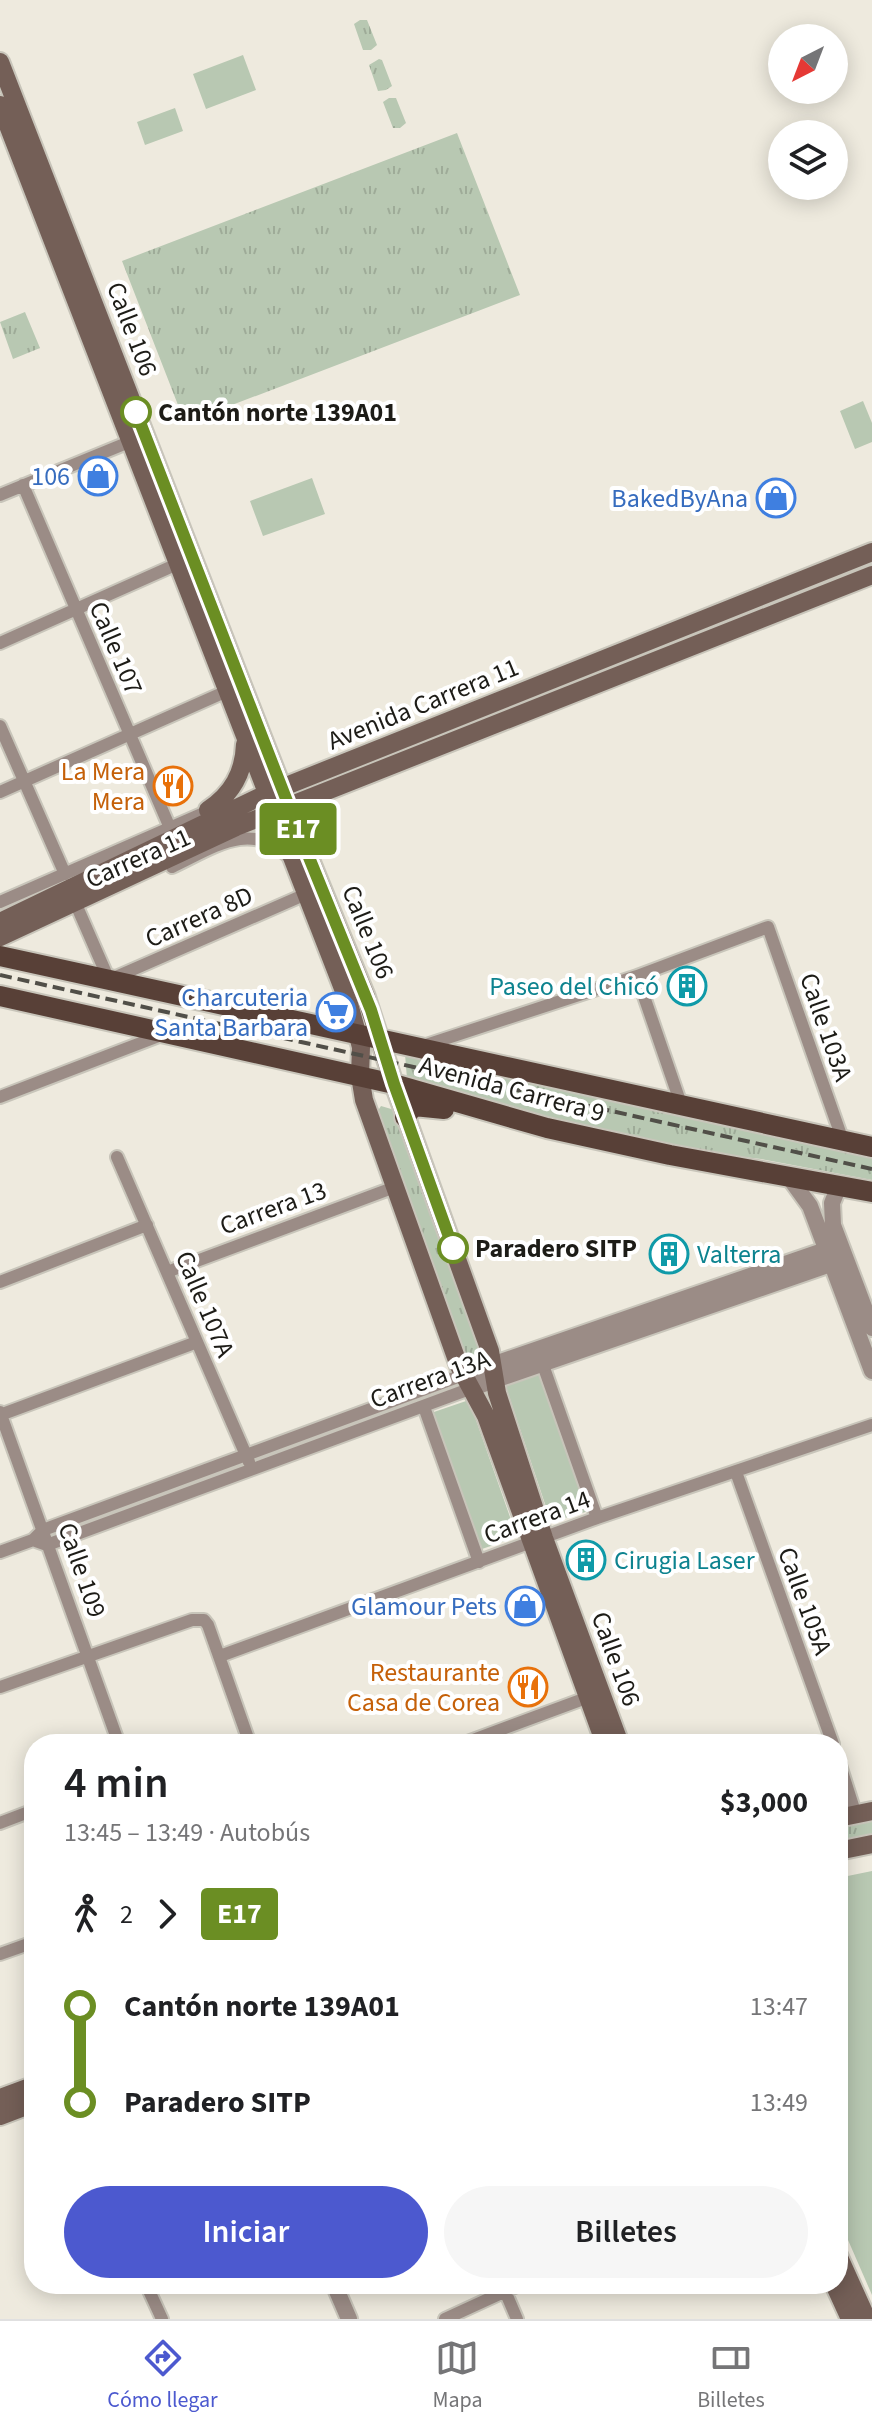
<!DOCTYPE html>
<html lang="es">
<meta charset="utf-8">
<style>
:root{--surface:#fff;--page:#f6f6f6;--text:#202124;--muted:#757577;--line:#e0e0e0;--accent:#4c59cf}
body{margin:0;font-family:"Source Sans 3",sans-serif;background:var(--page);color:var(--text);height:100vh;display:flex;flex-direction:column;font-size:30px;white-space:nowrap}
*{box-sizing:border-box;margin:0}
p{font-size:26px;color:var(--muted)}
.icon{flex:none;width:44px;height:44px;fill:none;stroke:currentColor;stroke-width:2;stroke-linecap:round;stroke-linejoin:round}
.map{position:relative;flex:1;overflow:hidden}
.panel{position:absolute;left:24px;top:1734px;width:824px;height:560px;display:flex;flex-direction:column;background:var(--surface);border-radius:32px;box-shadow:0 4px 20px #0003}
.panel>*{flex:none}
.badge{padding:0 16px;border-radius:6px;font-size:28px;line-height:52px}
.needle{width:52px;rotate:222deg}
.fabs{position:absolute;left:768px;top:24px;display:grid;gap:16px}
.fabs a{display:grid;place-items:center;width:80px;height:80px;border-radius:50%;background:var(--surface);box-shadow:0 4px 20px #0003;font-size:40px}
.map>.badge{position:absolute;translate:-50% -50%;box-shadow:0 0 0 4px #fff}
.legs{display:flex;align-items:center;gap:12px;height:88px;padding:0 40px;font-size:26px}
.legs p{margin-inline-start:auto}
.summary{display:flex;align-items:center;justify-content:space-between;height:136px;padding:0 40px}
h1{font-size:44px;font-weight:600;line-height:60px}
.action{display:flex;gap:16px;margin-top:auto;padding:16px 40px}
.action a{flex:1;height:92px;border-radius:48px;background:var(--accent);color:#fff;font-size:32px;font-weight:600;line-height:92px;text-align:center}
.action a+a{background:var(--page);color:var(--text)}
ul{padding:0 40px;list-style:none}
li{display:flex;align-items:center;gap:28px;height:96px;font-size:30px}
li i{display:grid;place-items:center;width:12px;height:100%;margin:0 10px;background:currentColor}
li i::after{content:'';width:20px;height:20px;margin:-10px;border:6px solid;border-radius:50%;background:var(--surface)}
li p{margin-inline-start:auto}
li:first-child i{background:linear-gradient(#0000 50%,currentColor 0)}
li:last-child i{background:linear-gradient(currentColor 50%,#0000 0)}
.tabs{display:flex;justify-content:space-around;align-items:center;height:112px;border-top:2px solid var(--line);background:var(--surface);font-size:22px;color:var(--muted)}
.tabs a{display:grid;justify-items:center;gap:4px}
.tabs .selected{color:var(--accent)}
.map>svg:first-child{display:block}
.grass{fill:url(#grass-tufts)}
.park{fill:#b8c8b2}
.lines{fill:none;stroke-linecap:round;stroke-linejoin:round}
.minor-casing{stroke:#c8c5ba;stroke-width:16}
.tertiary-casing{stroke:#c8c5ba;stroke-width:20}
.secondary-casing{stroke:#c8c5ba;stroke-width:22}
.primary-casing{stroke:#c8c5ba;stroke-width:24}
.minor{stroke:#9b8c86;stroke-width:12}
.tertiary{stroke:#9b8c86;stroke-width:16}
.secondary{stroke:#745f57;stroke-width:18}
.primary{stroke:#584037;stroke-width:20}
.rail{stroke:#514f48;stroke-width:4;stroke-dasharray:12 6;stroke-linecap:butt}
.line-1-casing{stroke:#fff;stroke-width:18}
.line-1{stroke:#6b8e23;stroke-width:12}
.stop-1-dot{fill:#fff;stroke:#6b8e23;stroke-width:4}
.labels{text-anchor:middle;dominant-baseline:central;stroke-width:8;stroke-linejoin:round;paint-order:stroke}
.street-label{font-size:26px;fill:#1d1c17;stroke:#fff}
.stop-label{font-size:26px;font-weight:bold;fill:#1d1c17;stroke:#fff;text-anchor:start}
.shop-label{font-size:26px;fill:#366cbe;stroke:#fff;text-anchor:end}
.food-label{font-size:26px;fill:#c56008;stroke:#fff;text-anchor:end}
.culture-label{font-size:26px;fill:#0d838f;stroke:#fff;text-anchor:start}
</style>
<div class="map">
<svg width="872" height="2319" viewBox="0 0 872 2319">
<defs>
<pattern id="grass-tufts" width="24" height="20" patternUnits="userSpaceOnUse" patternTransform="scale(2)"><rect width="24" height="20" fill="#b8c8b2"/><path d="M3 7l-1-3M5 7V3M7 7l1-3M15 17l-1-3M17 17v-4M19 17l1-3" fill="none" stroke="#9eab98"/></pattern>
</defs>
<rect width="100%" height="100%" fill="#eeeade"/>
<path class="grass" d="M360,20H367L377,45L371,50H363L354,24Z
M379,59L382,60L392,86L386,90L378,91L369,65Z
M389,98H396L406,123L400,128H393L383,102Z
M457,133L520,295L185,423L122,261Z
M25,312L40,348L13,359L0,322Z
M405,1054L872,1156V1180L761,1159L707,1153L563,1122L407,1079Z
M381,1106L398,1111L486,1358L467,1365L375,1115Z
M872,1819V1837L838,1844V1827Z"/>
<path class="park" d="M243,55L256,90L206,109L193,74Z
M175,108L183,131L145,145L137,122Z
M863,401L872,423V442L855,449L840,411Z
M312,478L325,514L263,536L250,501Z
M541,1374L589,1511L551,1522L505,1384Z
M469,1400L517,1537L479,1550L431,1413Z
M872,1871V2295L838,2217V1878Z"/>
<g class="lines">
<g class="minor-casing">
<path id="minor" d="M23,485L170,828
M0,495L134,440
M0,643L184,561
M0,726L65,874
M0,792L227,691
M172,867C213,848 250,819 289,857
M0,902L213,809
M78,909L109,980L306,894
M637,976L682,1107
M423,1046L637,976L768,927L843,1141
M0,1097L164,1034
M117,1157L249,1462
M167,1272L395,1187
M0,1282L147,1225
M543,1365L597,1518
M424,1407L479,1562
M0,1412L119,1744
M0,1415L197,1342
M736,1472L833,1744
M33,1540L47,1545L472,1388
M0,1552L33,1540L43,1530L463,1375
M220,1656L597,1518L872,1425
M0,1687L192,1620H204L208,1625L250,1744
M462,1744L594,1695
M838,1759L856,1815
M0,1823L34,1810
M0,1954L34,1942
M146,2284L162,2319
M502,2284L517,2319
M445,2319L521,2284"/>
</g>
<g class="tertiary-casing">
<path id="tertiary" d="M789,1177L810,1206L872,1371
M839,1186L832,1203L833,1225L872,1328
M463,1375L840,1245
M472,1388L845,1259
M334,2284L349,2319"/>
</g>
<g class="secondary-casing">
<path id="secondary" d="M0,62L304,845L366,997L394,1084L490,1351L497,1393L544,1538L620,1744
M0,105L349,1004L361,1047L360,1076L364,1100L459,1366L486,1416L605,1744
M208,810C232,794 244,773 245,744
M0,922L266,794L872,552
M0,937L236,827L872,575
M838,1818L872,1811
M838,1851L872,1844
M0,2098L30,2087L34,2088
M0,2116L34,2103
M838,2255L867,2319
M834,2284L850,2319"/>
</g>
<g class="primary-casing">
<path id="primary" d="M0,956L872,1147
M0,996L394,1084L547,1128L670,1155L872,1192
M405,1117L414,1106L444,1109"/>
</g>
<use href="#minor" class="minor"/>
<use href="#tertiary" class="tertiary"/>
<use href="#secondary" class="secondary"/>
<use href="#primary" class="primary"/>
<path class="rail" d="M0,975L872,1169"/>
</g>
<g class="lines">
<g class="line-1-casing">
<path id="line-1" d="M136,412L304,845L371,1010L394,1084L453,1248"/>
</g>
<use href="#line-1" class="line-1"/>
</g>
<defs>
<g id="shop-ring" transform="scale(2)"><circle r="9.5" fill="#fff" stroke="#3f7fe0" stroke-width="1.5"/><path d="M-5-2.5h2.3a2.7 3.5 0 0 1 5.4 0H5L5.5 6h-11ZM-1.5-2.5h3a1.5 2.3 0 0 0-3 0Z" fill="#3f7fe0"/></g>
<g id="restaurant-ring" transform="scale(2)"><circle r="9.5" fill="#fff" stroke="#e8710a" stroke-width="1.5"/><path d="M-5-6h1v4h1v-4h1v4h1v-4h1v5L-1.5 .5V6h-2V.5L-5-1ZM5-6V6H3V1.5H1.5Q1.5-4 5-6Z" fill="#e8710a"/></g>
<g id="building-ring" transform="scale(2)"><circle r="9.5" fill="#fff" stroke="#0f9aa8" stroke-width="1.5"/><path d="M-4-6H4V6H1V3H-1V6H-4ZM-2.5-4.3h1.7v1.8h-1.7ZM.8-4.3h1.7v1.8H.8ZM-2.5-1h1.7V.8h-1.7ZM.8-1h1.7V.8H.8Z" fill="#0f9aa8"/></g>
<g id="supermarket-ring" transform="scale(2)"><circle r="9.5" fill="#fff" stroke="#3f7fe0" stroke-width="1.5"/><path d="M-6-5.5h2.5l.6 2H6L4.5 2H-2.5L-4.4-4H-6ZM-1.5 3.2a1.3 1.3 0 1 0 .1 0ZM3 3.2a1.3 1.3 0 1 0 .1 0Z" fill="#3f7fe0"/></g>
</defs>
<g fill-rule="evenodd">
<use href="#shop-ring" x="98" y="476"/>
<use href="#shop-ring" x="776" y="498"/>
<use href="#restaurant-ring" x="173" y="786"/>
<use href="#building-ring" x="687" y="986"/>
<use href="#supermarket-ring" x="336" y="1012"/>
<use href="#building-ring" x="669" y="1254"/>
<use href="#building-ring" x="586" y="1560"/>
<use href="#shop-ring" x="525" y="1606"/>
<use href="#restaurant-ring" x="528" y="1687"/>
</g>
<g class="stop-1-dot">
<circle cx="136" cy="412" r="14"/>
<circle cx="453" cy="1248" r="14"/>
</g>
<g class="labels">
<g class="street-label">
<text transform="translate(132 329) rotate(69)">Calle 106</text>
<text transform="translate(116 648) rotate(67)">Calle 107</text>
<text transform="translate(423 704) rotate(-22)">Avenida Carrera 11</text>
<text transform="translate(138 858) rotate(-24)">Carrera 11</text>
<text transform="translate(199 917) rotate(-24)">Carrera 8D</text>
<text transform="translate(368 932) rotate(68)">Calle 106</text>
<text transform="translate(826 1027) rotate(71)">Calle 103A</text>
<text transform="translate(512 1089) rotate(15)">Avenida Carrera 9</text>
<text transform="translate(273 1208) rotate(-20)">Carrera 13</text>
<text transform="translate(205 1304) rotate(67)">Calle 107A</text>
<text transform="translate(430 1379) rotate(-20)">Carrera 13A</text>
<text transform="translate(537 1517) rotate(-20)">Carrera 14</text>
<text transform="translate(82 1570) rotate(71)">Calle 109</text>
<text transform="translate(805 1601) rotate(70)">Calle 105A</text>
<text transform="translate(616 1659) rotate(70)">Calle 106</text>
</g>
<g class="stop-label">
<text x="158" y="412">Cantón norte 139A01</text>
<text x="475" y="1248">Paradero SITP</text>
</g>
<g class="shop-label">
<text x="70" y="476">106</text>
<text x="748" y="498">BakedByAna</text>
<text x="308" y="997">Charcuteria<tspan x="308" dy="30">Santa Barbara</tspan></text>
<text x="497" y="1606">Glamour Pets</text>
</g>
<g class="food-label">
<text x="145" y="771">La Mera<tspan x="145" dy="30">Mera</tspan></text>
<text x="500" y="1672">Restaurante<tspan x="500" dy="30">Casa de Corea</tspan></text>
</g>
<g class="culture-label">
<text x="659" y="986" text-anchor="end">Paseo del Chicó</text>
<text x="697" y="1254">Valterra</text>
<text x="614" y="1560">Cirugia Laser</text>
</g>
</g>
</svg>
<div class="fabs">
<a><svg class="needle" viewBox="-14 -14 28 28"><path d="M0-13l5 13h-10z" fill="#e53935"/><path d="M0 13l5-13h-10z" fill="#757577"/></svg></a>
<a><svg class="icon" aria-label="layers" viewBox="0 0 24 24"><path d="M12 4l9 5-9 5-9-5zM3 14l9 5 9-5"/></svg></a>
</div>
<b class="badge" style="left:298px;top:829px;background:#6b8e23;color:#fff">E17</b>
<section class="panel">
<div class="summary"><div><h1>4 min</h1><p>13:45 – 13:49 · Autobús</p></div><b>$3,000</b></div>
<div class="legs"><svg class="icon" aria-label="walk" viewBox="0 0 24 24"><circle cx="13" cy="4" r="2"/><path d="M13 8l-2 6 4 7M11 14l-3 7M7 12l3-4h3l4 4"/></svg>2<svg class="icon" aria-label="forward" viewBox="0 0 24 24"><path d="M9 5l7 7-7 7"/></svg><b class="badge" style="background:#6b8e23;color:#fff">E17</b></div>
<ul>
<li><i style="color:#6b8e23"></i><b>Cantón norte 139A01</b><p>13:47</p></li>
<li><i style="color:#6b8e23"></i><b>Paradero SITP</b><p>13:49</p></li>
</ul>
<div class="action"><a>Iniciar</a><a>Billetes</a></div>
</section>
</div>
<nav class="tabs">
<a class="selected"><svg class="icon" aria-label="directions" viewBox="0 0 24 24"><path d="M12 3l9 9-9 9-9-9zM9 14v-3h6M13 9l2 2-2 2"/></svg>Cómo llegar</a>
<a><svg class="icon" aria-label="map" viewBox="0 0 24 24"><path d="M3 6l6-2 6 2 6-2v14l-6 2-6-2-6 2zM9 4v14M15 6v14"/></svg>Mapa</a>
<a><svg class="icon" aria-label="tickets" viewBox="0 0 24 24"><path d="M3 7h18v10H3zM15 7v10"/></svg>Billetes</a>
</nav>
